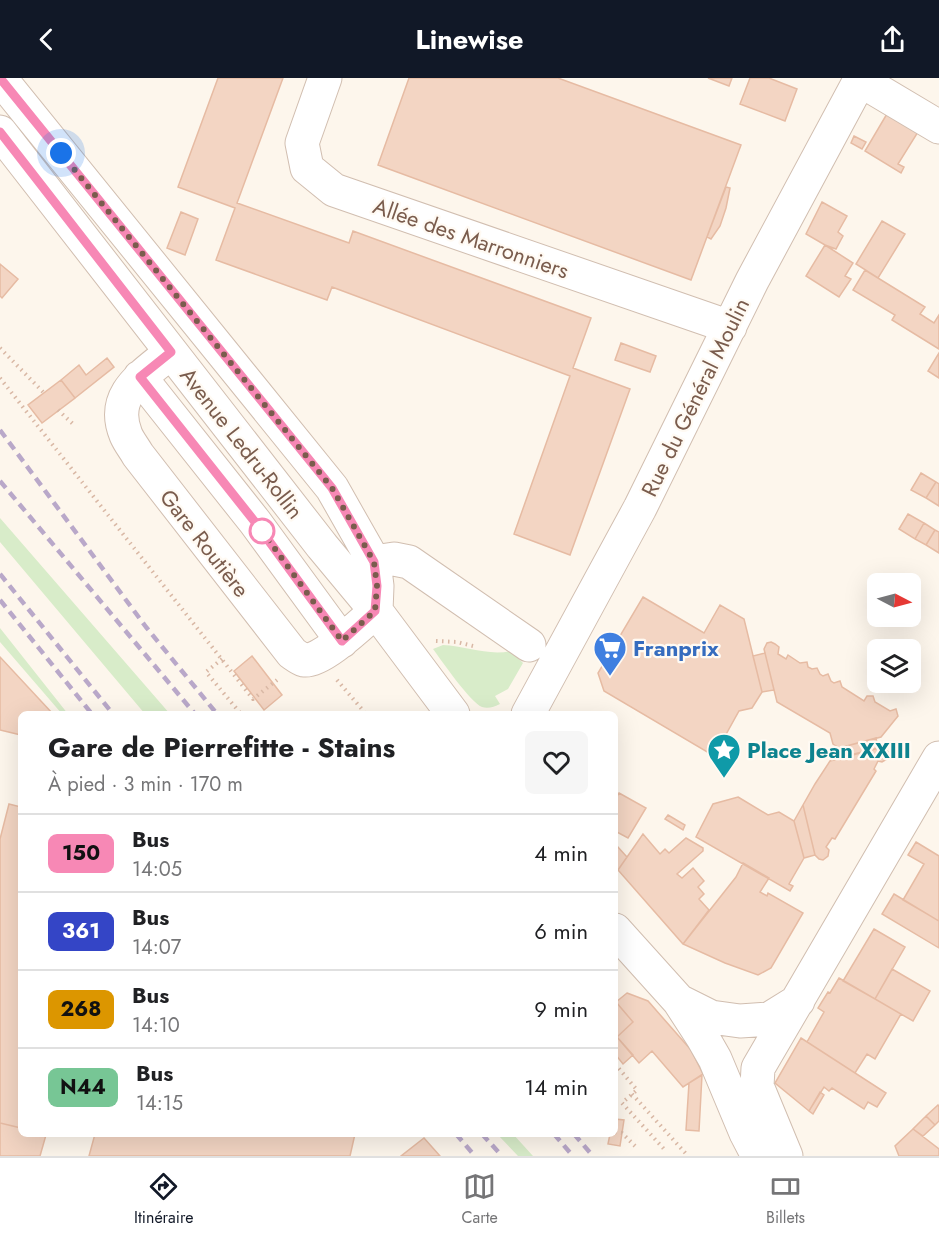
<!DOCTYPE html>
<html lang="fr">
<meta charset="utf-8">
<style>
:root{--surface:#fff;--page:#f6f6f6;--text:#202124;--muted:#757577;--line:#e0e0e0;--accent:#111827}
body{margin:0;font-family:Jost,sans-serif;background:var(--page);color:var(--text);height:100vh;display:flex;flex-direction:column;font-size:22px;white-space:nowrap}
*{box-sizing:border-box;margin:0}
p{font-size:20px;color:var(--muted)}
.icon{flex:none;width:33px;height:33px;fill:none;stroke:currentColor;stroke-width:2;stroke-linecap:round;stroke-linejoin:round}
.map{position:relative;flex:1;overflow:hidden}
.panel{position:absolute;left:18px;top:633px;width:600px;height:426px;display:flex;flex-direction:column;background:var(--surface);border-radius:9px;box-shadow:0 6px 24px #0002}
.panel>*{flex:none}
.badge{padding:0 12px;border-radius:9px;font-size:21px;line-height:39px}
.needle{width:39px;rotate:96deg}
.tools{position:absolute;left:867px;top:495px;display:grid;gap:12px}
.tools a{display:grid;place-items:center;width:54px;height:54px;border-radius:9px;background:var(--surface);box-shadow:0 6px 24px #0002;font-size:30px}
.you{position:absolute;width:30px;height:30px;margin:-15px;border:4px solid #fff;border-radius:50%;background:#1a73e8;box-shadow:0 0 0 9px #1a73e833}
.map>.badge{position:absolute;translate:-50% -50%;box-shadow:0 0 0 3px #fff}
.round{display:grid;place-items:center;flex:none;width:63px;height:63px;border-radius:9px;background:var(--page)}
.overview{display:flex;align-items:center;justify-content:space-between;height:102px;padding:0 30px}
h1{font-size:28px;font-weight:700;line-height:45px}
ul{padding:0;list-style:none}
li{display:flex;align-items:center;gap:18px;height:78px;padding:0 30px;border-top:2px solid var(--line)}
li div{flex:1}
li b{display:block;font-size:22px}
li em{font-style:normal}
li .badge{min-width:66px;font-weight:700;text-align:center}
header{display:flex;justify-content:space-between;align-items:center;height:78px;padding:0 30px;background:var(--accent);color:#fff;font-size:27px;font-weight:700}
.dock{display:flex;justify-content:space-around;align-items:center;height:84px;border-top:2px solid var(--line);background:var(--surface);font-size:16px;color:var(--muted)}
.dock a{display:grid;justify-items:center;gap:3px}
.dock .current{color:var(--accent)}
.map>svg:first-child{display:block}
.green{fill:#d8ecc9}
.building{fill:#f3d5c3;stroke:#e6bba3;stroke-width:1.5}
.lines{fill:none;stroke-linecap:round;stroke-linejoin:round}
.minor-casing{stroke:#d1beb0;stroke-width:35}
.path{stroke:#d9b8a5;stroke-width:4;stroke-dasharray:1.5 4.5;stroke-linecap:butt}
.minor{stroke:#fff;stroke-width:33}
.rail{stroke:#b9a8c9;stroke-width:4.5;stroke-dasharray:9 6;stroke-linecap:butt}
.line-casing{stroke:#fff;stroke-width:14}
.line{stroke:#f788b5;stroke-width:9}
.walk{stroke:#7a5c4d;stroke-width:6;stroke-dasharray:0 10.8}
.stop-dot{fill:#fff;stroke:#f788b5;stroke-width:3}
.labels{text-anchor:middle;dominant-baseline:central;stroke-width:4.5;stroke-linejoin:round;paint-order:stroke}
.street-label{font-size:22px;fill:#7a5c4d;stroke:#fffaf3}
.shop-label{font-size:22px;font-weight:bold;fill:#366cbe;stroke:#fffaf3;text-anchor:start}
.culture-label{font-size:22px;font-weight:bold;fill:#0d838f;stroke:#fffaf3;text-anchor:start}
</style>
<header><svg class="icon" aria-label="back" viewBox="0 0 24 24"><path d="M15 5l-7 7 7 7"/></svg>Linewise<svg class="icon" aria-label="share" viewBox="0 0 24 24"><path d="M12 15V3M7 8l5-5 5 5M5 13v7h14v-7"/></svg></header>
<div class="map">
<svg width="939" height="1078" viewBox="0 0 939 1078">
<rect width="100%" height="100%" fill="#fdf6ec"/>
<path class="green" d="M0,440L170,636H145L0,464Z
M0,550L68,636H62L0,564Z
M443,567C466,568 488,578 511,573L523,585L508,611L495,618L500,626C494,629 488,631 482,629C470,624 442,583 433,571Z
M497,1056H513L533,1078H518Z"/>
<path class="building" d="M218,0H283L237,125L349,165L353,153L591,240L573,290L630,311L570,477L514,456L570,298L332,209L327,222L216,182L235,130L178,109Z
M409,0H558L741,67L691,202L378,87Z
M708,0H732L729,8Z
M750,0H769L797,11L785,43L740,26Z
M891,29L918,54L898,86L904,89L901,95L865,73Z
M854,58L866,64L862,71L851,65Z
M726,109L730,110L726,130L720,148L711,161L707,159Z
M822,124L847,138L838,154L843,158L836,171L825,167L806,156Z
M181,134L198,141L185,177L167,170Z
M882,143L905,156L878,200L856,186Z
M825,167L853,185L845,198L851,201L839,219L806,198Z
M0,186L18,201L2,220L0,218Z
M865,192L925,229L920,236L934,245L939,237V271L892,242L895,237L853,212Z
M621,265L656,278L650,294L615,282Z
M939,275V300L928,293Z
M107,280L114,289L75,320L61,302L79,287L86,297Z
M61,302L75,320L42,345L28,327Z
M921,395L936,404L926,420L911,412Z
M936,404L939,406V428L926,420Z
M908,436L924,445L915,461L899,451Z
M924,445L935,452L926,467L915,461Z
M935,452L939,454V475L926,467Z
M643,519L704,555L720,527L744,541L762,614L752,630L739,633L714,678L604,613L598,595Z
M771,564L775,566L779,569L778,576L786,581L788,577L800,585L807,584L808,589L812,591L817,590L820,596L823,598L828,596L831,603L834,605L840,603L842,609L864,623L867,618H873L875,624L890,633L896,631L898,638L881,659L839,670L833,666L830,655L777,624L764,571L767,565Z
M765,575L774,612L762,614L753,578Z
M252,578L282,617L264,632L234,593Z
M0,579L53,636H21V657L0,652Z
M876,660L878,670L842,679L839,670Z
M883,669L888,674L887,681L882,684L878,683L874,691L876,693L835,761L832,760L826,769L829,772L828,778L823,782L819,781L815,777L803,727L815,706L830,683Z
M619,715L646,730L628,760L615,753V722Z
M738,719L768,737L779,734L794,743L804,780L789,806L793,808L790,813L696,759L713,726Z
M9,726L21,729V1050L0,1045V761Z
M803,727L815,777L804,780L794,743Z
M668,737L685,747L683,752L665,741Z
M643,756L660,776L665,771L669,775L686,760L703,770V773L677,796L682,800L693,790L704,803L698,809L704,816L699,821L709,832L683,866L618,792Z
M916,764L939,778V843L903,822L924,786L908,777Z
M617,768L627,779L618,792L615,789V769Z
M743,785L769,800L760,814L767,818L768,815L803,835L771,890L758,897L725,885L683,866L736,799Z
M894,816L939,843V870L882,836Z
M874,851L905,869L875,921L843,903Z
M892,891L930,913L913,943L875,921Z
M839,900L901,936L875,981L867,976L855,995L807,964L824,934L818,930L828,914L830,915Z
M627,915L648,923L691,972L703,996L683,1009L652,973L639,985L617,959L633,944L616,924Z
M616,924L633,944L617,959L633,977L623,986L615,976V925Z
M801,960L886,1015L877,1029L868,1024L864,1031L832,1010L829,1013L824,1009L809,1033L775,1005Z
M702,997L699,1053L686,1052L689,1005Z
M820,1014L824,1017L813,1036L809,1033Z
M938,1027L939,1029V1043L935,1047L926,1038Z
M926,1038L935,1047L923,1058L913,1051Z
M615,1041L624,1042L620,1068L608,1066L610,1056H615Z
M0,1045L21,1050V1056L46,1057L40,1078H0Z
M913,1051L939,1071V1078H899L895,1068Z
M95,1056H355L350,1078H89Z
M424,1060L440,1078H401Z"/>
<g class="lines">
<g class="minor-casing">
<path id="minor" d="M0,0L332,410L374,484L377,508L376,533
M325,0L302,65L307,90L334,112L730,249
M0,54L322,468L376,533L453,636
M171,274C144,297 109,316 126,357C129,364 134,370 138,377L292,575C295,577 300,581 304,582C321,585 363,544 376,533
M140,299L255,444L342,563
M374,484L394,481L409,484L529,567
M528,636L640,430L752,203L860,2L939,49
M615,852L679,923L703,960L715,981L746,1055L758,1078
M679,923L711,939L740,943L769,941L798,923
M786,1078L757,1008L758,990L939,680"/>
</g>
<path class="path" d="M0,270L44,315
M0,300L253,621L277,602
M58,332L73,346
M436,563L457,564L473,568
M222,581L206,594L241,636
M337,602L366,636
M615,986L637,1012L622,1025L664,1071
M632,1016L688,1078
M615,1054L622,1055L635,1068"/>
<use href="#minor" class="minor"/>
<path class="rail" d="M0,352L146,549L217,636
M0,403L195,636
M0,496L113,636
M0,522L92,636
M456,1056L475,1078
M482,1056L502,1078
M554,1056L573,1078
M574,1056L593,1078"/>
</g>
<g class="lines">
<g class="line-casing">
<path id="line" d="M0,54L171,274L140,299L255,444L342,563L375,533L377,508L374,484L332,410L0,0"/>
</g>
<use href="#line" class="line"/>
<path class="walk" d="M61,75L332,410L374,484L377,508L375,533L342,563L262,453"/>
</g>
<defs>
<g id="supermarket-pin" transform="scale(1.725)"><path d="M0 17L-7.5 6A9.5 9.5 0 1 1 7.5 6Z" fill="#3f7fe0" stroke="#fffaf3"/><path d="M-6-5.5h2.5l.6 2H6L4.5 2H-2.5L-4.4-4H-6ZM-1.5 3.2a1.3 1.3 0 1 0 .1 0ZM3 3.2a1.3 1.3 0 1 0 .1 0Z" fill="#fff"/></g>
<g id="sight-pin" transform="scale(1.725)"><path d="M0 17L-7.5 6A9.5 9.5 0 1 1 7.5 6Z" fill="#0f9aa8" stroke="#fffaf3"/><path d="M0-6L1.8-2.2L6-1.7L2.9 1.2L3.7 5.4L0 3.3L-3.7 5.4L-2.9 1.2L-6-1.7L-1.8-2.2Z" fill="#fff"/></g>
</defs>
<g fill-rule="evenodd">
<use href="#supermarket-pin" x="610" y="570"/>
<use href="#sight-pin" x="724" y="672"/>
</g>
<circle class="stop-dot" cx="262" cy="453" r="12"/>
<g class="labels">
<g class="street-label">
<text transform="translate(471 160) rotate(19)">Allée des Marronniers</text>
<text transform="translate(695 319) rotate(-64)">Rue du Général Moulin</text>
<text transform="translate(242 365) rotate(52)">Avenue Ledru-Rollin</text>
<text transform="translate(205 465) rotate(52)">Gare Routière</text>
</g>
<g class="shop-label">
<text x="633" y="570">Franprix</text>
</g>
<g class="culture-label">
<text x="747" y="672">Place Jean XXIII</text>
</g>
</g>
</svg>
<div class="tools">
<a><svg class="needle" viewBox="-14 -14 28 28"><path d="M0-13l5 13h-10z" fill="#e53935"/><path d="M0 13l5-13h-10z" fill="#757577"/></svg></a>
<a><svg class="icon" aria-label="layers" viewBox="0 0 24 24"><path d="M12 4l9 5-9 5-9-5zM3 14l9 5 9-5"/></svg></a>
</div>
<div class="you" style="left:61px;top:75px"></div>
<section class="panel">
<div class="overview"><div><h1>Gare de Pierrefitte - Stains</h1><p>À pied · 3 min · 170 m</p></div><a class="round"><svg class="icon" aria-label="heart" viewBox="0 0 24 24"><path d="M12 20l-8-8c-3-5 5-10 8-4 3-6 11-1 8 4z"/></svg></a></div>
<ul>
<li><span class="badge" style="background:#f788b5;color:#111">150</span><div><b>Bus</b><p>14:05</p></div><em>4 min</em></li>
<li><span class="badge" style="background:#3445c6;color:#fff">361</span><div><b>Bus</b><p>14:07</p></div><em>6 min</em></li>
<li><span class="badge" style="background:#dc9600;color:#111">268</span><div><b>Bus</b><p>14:10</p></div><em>9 min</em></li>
<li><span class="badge" style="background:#77c695;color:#111">N44</span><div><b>Bus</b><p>14:15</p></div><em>14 min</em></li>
</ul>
</section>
</div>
<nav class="dock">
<a class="current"><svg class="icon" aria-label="directions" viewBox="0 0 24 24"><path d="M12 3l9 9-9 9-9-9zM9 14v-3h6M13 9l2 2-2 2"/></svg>Itinéraire</a>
<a><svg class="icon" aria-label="map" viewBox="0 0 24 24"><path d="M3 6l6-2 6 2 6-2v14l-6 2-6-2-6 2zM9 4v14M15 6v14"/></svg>Carte</a>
<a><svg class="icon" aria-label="tickets" viewBox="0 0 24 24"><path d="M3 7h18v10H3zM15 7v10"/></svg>Billets</a>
</nav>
